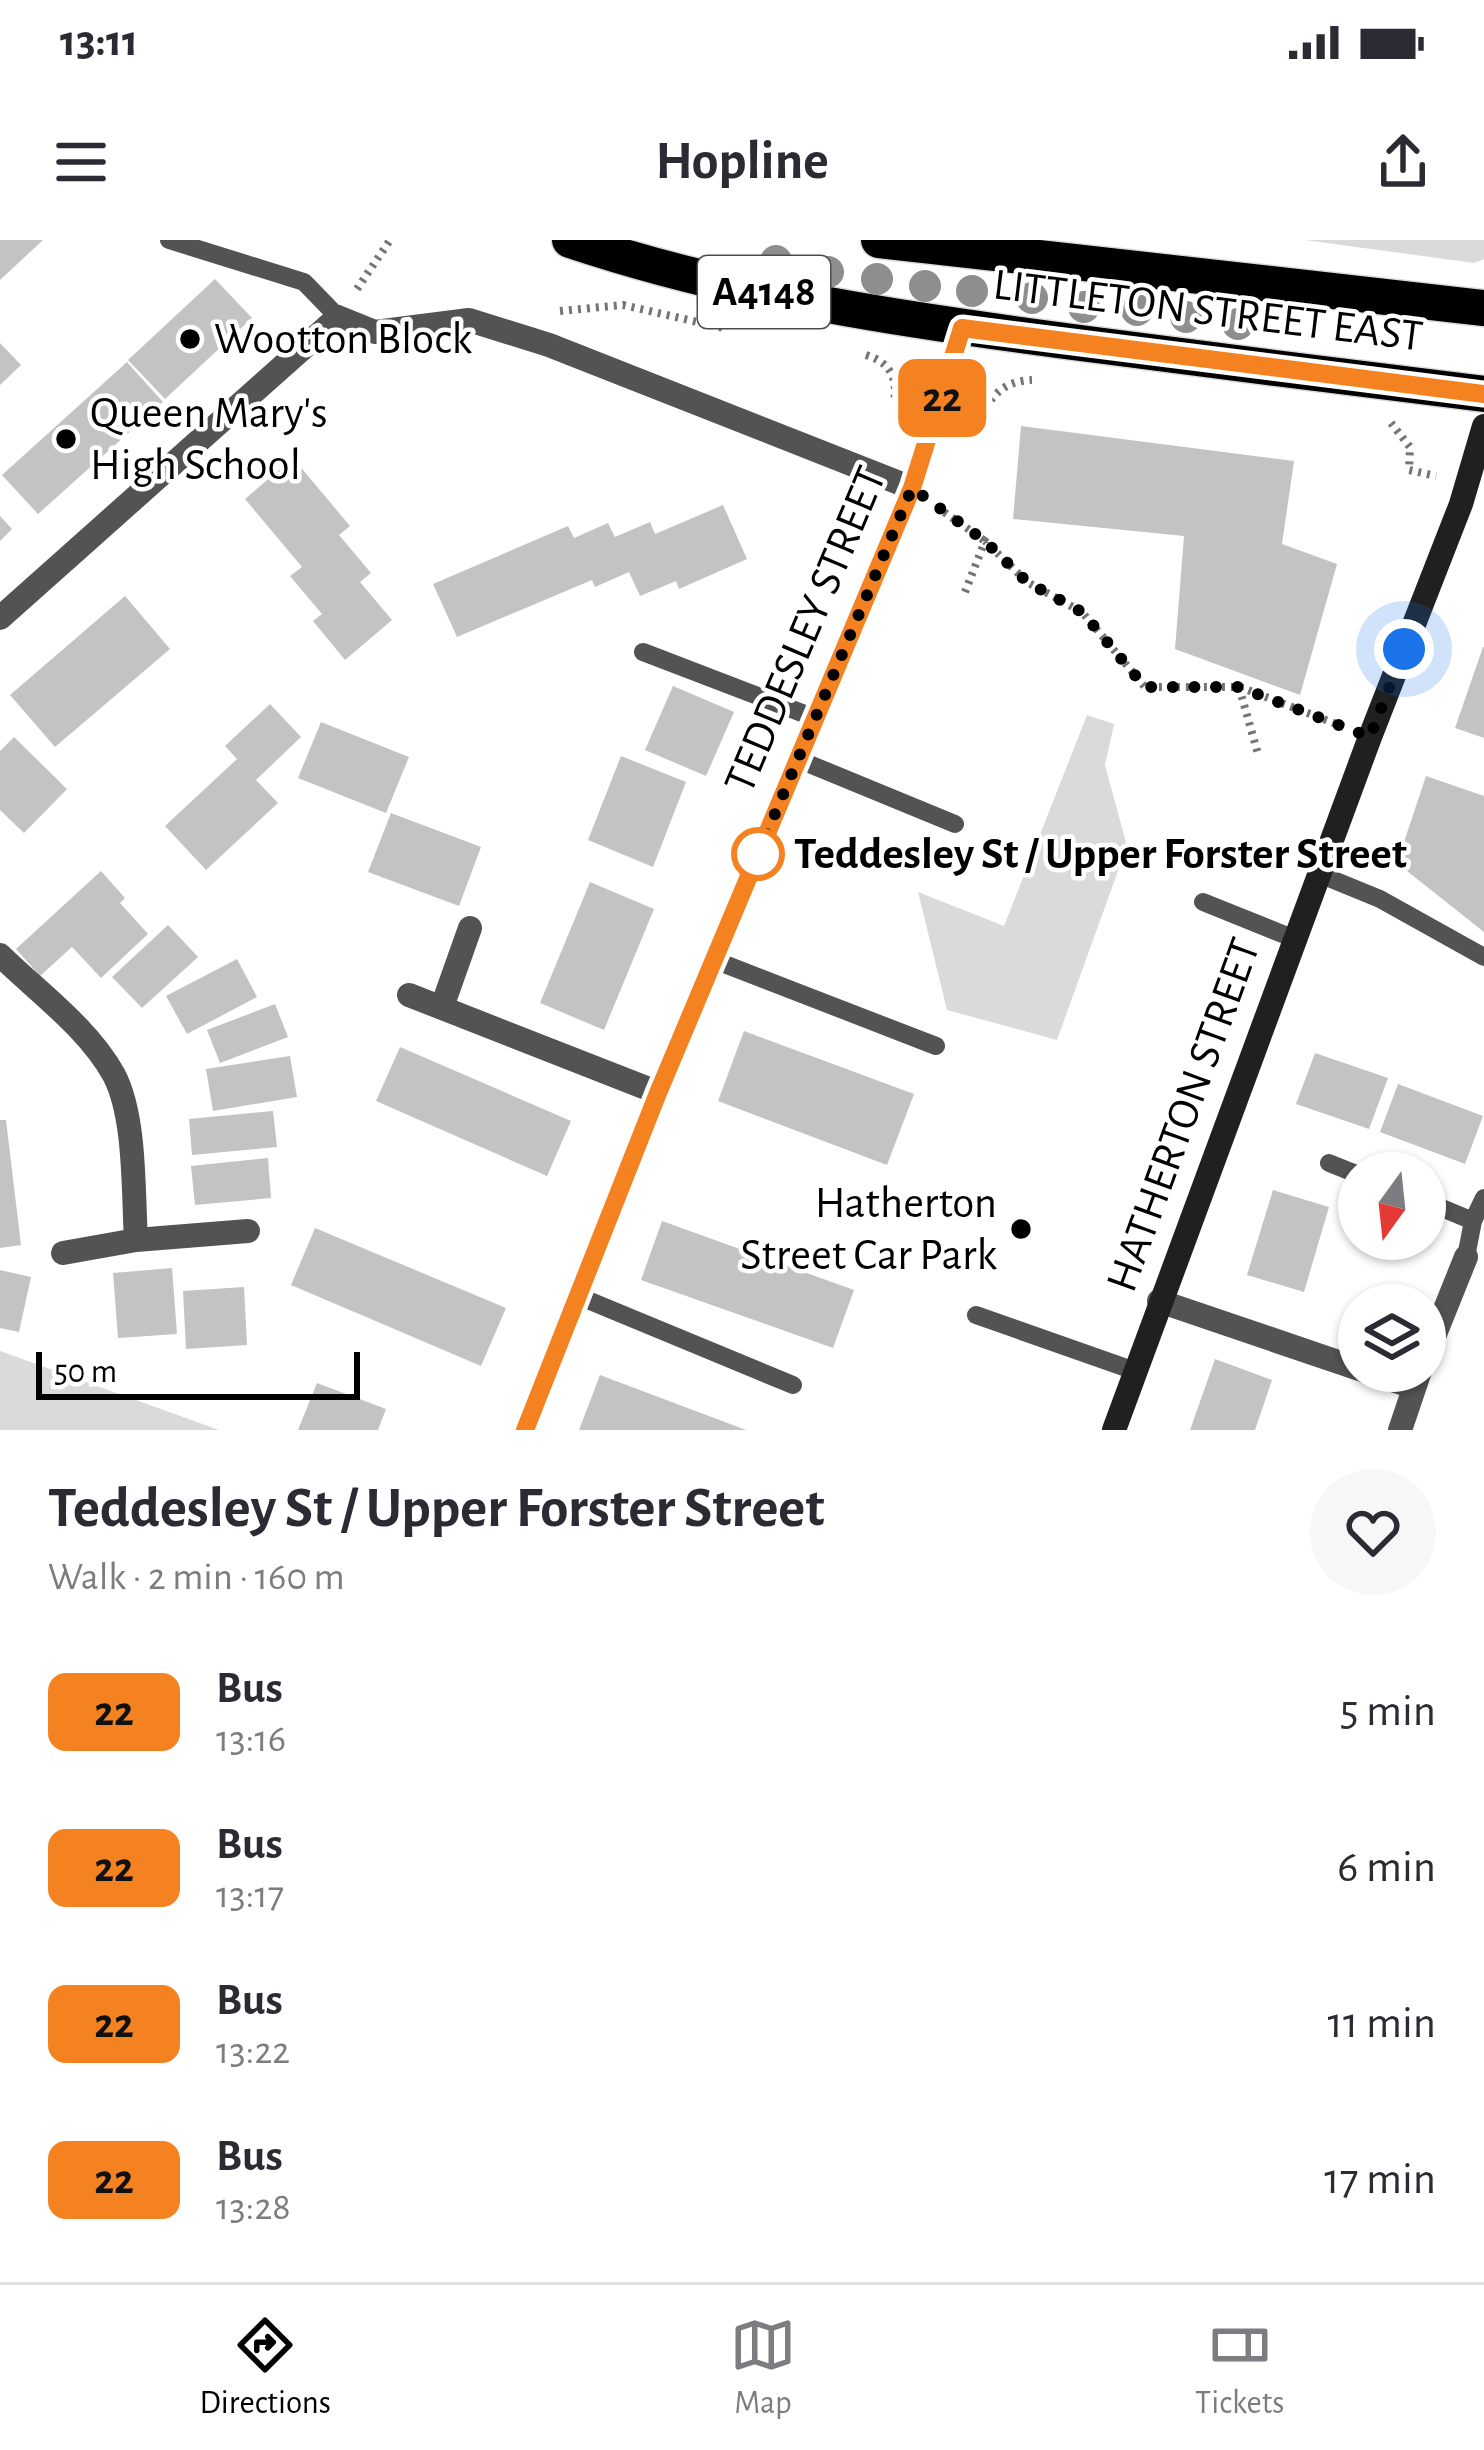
<!DOCTYPE html>
<meta charset="utf-8">
<style>
:root{--surface:#fff;--page:#f7f7f7;--text:#2b2b33;--muted:#7c7c81;--line:#e1e1e2;--accent:#000}
body{margin:0;font-family:"Alegreya Sans",sans-serif;background:var(--page);color:var(--text);height:100vh;display:flex;flex-direction:column;font-size:45px;white-space:nowrap}
*{box-sizing:border-box;margin:0}
p{font-size:39px;color:var(--muted)}
.icon{flex:none;width:66px;height:66px;fill:none;stroke:currentColor;stroke-width:2;stroke-linecap:round;stroke-linejoin:round}
.map{position:relative;height:1190px;overflow:hidden}
.details{display:flex;flex-direction:column;background:var(--surface);flex:1}
.details>*{flex:none}
.badge{padding:0 24px;border-radius:18px;font-size:42px;line-height:78px}
.needle{width:78px;rotate:195deg}
.buttons{position:absolute;left:1338px;top:912px;display:grid;gap:24px}
.buttons a{display:grid;place-items:center;width:108px;height:108px;border-radius:50%;background:var(--surface);box-shadow:0 3px 9px #0004;font-size:60px}
.scale{position:absolute;left:36px;bottom:30px;width:324px;box-sizing:border-box;padding-left:12px;border:6px solid #000;border-top:0;font-size:33px;line-height:42px;white-space:nowrap;color:#000;-webkit-text-stroke:9px #fff;paint-order:stroke}
.you{position:absolute;width:60px;height:60px;margin:-30px;border:9px solid #fff;border-radius:50%;background:#1a73e8;box-shadow:0 0 0 18px #1a73e833}
.map>.badge{position:absolute;translate:-50% -50%;box-shadow:0 0 0 6px #fff}
.round{display:grid;place-items:center;flex:none;width:126px;height:126px;border-radius:63px;background:var(--page)}
.head{display:flex;align-items:center;justify-content:space-between;height:204px;padding:0 48px}
h1{font-size:57px;font-weight:600;line-height:90px}
ul{padding:0;list-style:none}
li{display:flex;align-items:center;gap:36px;height:156px;padding:0 48px}
li div{flex:1}
li b{display:block;font-size:45px}
li em{font-style:normal}
li .badge{min-width:132px;font-weight:700;text-align:center}
.status{display:flex;justify-content:space-between;align-items:center;height:84px;padding:0 60px;background:var(--surface);direction:ltr}
.status svg{height:33px;fill:currentColor}
header{display:flex;justify-content:space-between;align-items:center;height:156px;padding:0 48px;background:var(--surface);font-size:54px;font-weight:600}
.menu{display:flex;justify-content:space-around;align-items:center;height:168px;border-top:3px solid var(--line);background:var(--surface);font-size:33px;color:var(--muted)}
.menu a{display:grid;justify-items:center;gap:6px}
.menu .on{color:var(--accent)}
.map>svg:first-child{display:block}
.green{fill:#dadada}
.building{fill:#c3c3c3}
.lines{fill:none;stroke-linecap:round;stroke-linejoin:round}
.highway-casing{stroke:#dbdbdb;stroke-width:39}
.path{stroke:#757575;stroke-width:8;stroke-dasharray:3 6;stroke-linecap:butt}
.lane{stroke:#535353;stroke-width:18}
.street{stroke:#535353;stroke-width:24}
.secondary{stroke:#202020;stroke-width:24}
.highway{stroke:#000;stroke-width:36}
.tree{fill:#8e8e8e}
.line-casing{stroke:#fff;stroke-width:27}
.line{stroke:#f58220;stroke-width:18}
.walk{stroke:#000;stroke-width:12;stroke-dasharray:0 21.6}
.poi-dot{fill:#000;stroke:#fff;stroke-width:4.5}
.stop-dot{fill:#fff;stroke:#f58220;stroke-width:6}
.labels{text-anchor:middle;dominant-baseline:central;stroke-width:9;stroke-linejoin:round;paint-order:stroke}
.shield{fill:#fff;stroke:#4c4c4c;stroke-width:3}
.shield-label{font-size:42px;font-weight:bold;fill:#000}
.street-label{font-size:45px;fill:#000;stroke:#fff}
.poi-label{font-size:45px;fill:#000;stroke:#fff;text-anchor:start}
.stop-label{font-size:45px;font-weight:bold;fill:#000;stroke:#fff;text-anchor:start}
</style>
<div class="status"><b>13:11</b><svg viewBox="0 0 49 12"><path d="M0 12V9h3v3zM5 12V6h3v6zM10 12V3h3v9zM15 12V0h3v12zM26 1h20v11H26zM47 4h2v5h-2z"/></svg></div>
<header><svg class="icon" aria-label="menu" viewBox="0 0 24 24"><path d="M4 6h16M4 12h16M4 18h16"/></svg>Hopline<svg class="icon" aria-label="share" viewBox="0 0 24 24"><path d="M12 15V3M7 8l5-5 5 5M5 13v7h14v-7"/></svg></header>
<div class="map">
<svg width="1484" height="1190" viewBox="0 0 1484 1190">
<rect width="100%" height="100%" fill="#fff"/>
<path class="green" d="M1305,0H1484V19L1474,23Z
M1087,475L1114,484L1105,525L1127,606L1057,800L947,770L918,652L1004,686Z
M0,1111L219,1190H0Z"/>
<path class="building" d="M0,0H43L0,40Z
M215,39L252,78L165,159L128,120Z
M0,103L21,125L0,145Z
M127,122L163,162L38,274L2,235Z
M1021,186L1294,221L1282,304L1337,324L1300,455L1175,409L1184,296L1013,279Z
M293,218L350,286L339,295L371,333L360,342L392,380L345,420L313,381L322,374L290,336L302,327L245,259Z
M723,265L747,319L679,349L676,341L640,356L629,332L595,347L592,340L457,397L433,344L568,286L574,298L608,283L615,297L650,282L655,294Z
M0,276L12,289L0,301Z
M125,356L170,409L55,507L10,455Z
M1483,407H1484V498L1455,488Z
M673,446L734,472L706,536L645,510Z
M270,464L301,497L256,540L278,563L206,630L165,586L237,519L225,506Z
M321,482L409,517L386,573L298,538Z
M14,497L67,549L24,593L0,570V511Z
M621,516L686,542L653,627L588,600Z
M1426,536L1484,556V692L1397,623Z
M391,573L481,607L459,666L368,632Z
M101,631L125,658L120,663L148,694L101,738L72,707L40,736L16,709Z
M590,642L654,669L604,790L540,763Z
M168,685L198,717L142,768L112,737Z
M237,719L257,757L187,794L166,756Z
M275,764L288,797L220,823L207,790Z
M744,791L914,854L887,925L718,861Z
M400,807L571,881L547,936L376,861Z
M1315,813L1388,838L1369,889L1296,864Z
M290,816L297,857L213,871L206,829Z
M1398,844L1483,876L1465,924L1380,892Z
M273,871L277,907L192,915L189,879Z
M0,880H6L21,1005L0,1008Z
M268,918L271,958L195,965L191,926Z
M1273,950L1329,967L1304,1052L1247,1035Z
M662,981L854,1050L833,1108L641,1040Z
M315,988L506,1068L481,1126L291,1045Z
M172,1028L177,1094L118,1098L113,1033Z
M0,1030L31,1037L19,1092L0,1088Z
M244,1047L247,1105L186,1109L183,1051Z
M1215,1119L1272,1140L1255,1190H1190Z
M600,1135L746,1190H579Z
M317,1143L386,1169L378,1190H298Z"/>
<g class="lines">
<g class="highway-casing">
<path id="highway" d="M570,0C740,57 918,82 1096,105C1225,122 1355,138 1484,154
M879,0L1484,68"/>
</g>
<path class="path" d="M357,49L390,0
M560,71L623,65L728,89
M866,115C889,122 898,137 894,161L907,164
M962,179L980,184C988,157 1003,141 1032,140
M1391,183L1410,207L1409,230L1436,236
M937,267L985,301
M965,352L985,301L1027,342L1082,372L1145,447H1239L1258,514
M1240,447L1344,487"/>
<path class="lane" d="M169,0L304,42L338,77
M643,412L815,478
M797,519L955,584
M1319,634L1380,659L1484,717
M1203,662L1295,699
M714,720L936,806
M1329,923L1359,935
M1425,961L1473,981
M1466,1017L1473,981L1484,958
M578,1056L793,1145
M976,1075L1135,1131"/>
<path class="street" d="M0,378L338,77L375,92L469,80L549,105L912,248
M0,715C38,752 88,788 114,835C136,877 133,952 136,1000
M409,755L659,853
M442,767L470,688
M63,1013L136,1000L248,991
M1159,1061L1359,1129
M1425,1119L1466,1017
M1365,1131L1414,1147
M525,1190L659,853L912,248L962,88
M1400,1190L1420,1131"/>
<path class="secondary" d="M1114,1190L1370,497L1461,264L1484,186"/>
<use href="#highway" class="highway"/>
</g>
<g class="tree">
<circle cx="776" cy="21" r="16"/>
<circle cx="828" cy="32" r="16"/>
<circle cx="877" cy="39" r="16"/>
<circle cx="925" cy="46" r="16"/>
<circle cx="972" cy="51" r="16"/>
<circle cx="1032" cy="58" r="16"/>
<circle cx="1084" cy="67" r="16"/>
<circle cx="1137" cy="70" r="16"/>
<circle cx="1186" cy="77" r="16"/>
<circle cx="1238" cy="84" r="16"/>
</g>
<g class="lines">
<g class="line-casing">
<path id="line" d="M525,1190L658,853L912,248L962,88L1484,154"/>
</g>
<use href="#line" class="line"/>
<path class="walk" d="M758,614L912,248L985,301L1027,342L1082,372L1145,447H1239L1370,497L1404,409"/>
</g>
<g class="poi-dot">
<circle cx="190" cy="99" r="12"/>
<circle cx="66" cy="199" r="12"/>
<circle cx="1021" cy="989" r="12"/>
</g>
<circle class="stop-dot" cx="758" cy="614" r="24"/>
<g class="labels">
<rect class="shield" x="698" y="16" width="132" height="72" rx="9"/>
<g class="shield-label">
<text x="764" y="52">A4148</text>
</g>
<g class="street-label">
<text transform="translate(1208 71) rotate(7)">LITTLETON STREET EAST</text>
<text transform="translate(806 390) rotate(-67)">TEDDESLEY STREET</text>
<text transform="translate(1184 875) rotate(-70)">HATHERTON STREET</text>
</g>
<g class="poi-label">
<text x="214" y="99">Wootton Block</text>
<text x="90" y="173">Queen Mary's<tspan x="90" dy="52">High School</tspan></text>
<text x="997" y="963" text-anchor="end">Hatherton<tspan x="997" dy="52">Street Car Park</tspan></text>
</g>
<g class="stop-label">
<text x="794" y="614">Teddesley St / Upper Forster Street</text>
</g>
</g>
</svg>
<div class="buttons">
<a><svg class="needle" viewBox="-14 -14 28 28"><path d="M0-13l5 13h-10z" fill="#e53935"/><path d="M0 13l5-13h-10z" fill="#7c7c81"/></svg></a>
<a><svg class="icon" aria-label="layers" viewBox="0 0 24 24"><path d="M12 4l9 5-9 5-9-5zM3 14l9 5 9-5"/></svg></a>
</div>
<div class="scale">50 m</div>
<div class="you" style="left:1404px;top:409px"></div>
<b class="badge" style="left:942px;top:158px;background:#f58220;color:#111">22</b>
</div>
<section class="details">
<div class="head"><div><h1>Teddesley St / Upper Forster Street</h1><p>Walk · 2 min · 160 m</p></div><a class="round"><svg class="icon" aria-label="heart" viewBox="0 0 24 24"><path d="M12 20l-8-8c-3-5 5-10 8-4 3-6 11-1 8 4z"/></svg></a></div>
<ul>
<li><span class="badge" style="background:#f58220;color:#111">22</span><div><b>Bus</b><p>13:16</p></div><em>5 min</em></li>
<li><span class="badge" style="background:#f58220;color:#111">22</span><div><b>Bus</b><p>13:17</p></div><em>6 min</em></li>
<li><span class="badge" style="background:#f58220;color:#111">22</span><div><b>Bus</b><p>13:22</p></div><em>11 min</em></li>
<li><span class="badge" style="background:#f58220;color:#111">22</span><div><b>Bus</b><p>13:28</p></div><em>17 min</em></li>
</ul>
</section>
<nav class="menu">
<a class="on"><svg class="icon" aria-label="directions" viewBox="0 0 24 24"><path d="M12 3l9 9-9 9-9-9zM9 14v-3h6M13 9l2 2-2 2"/></svg>Directions</a>
<a><svg class="icon" aria-label="map" viewBox="0 0 24 24"><path d="M3 6l6-2 6 2 6-2v14l-6 2-6-2-6 2zM9 4v14M15 6v14"/></svg>Map</a>
<a><svg class="icon" aria-label="tickets" viewBox="0 0 24 24"><path d="M3 7h18v10H3zM15 7v10"/></svg>Tickets</a>
</nav>
